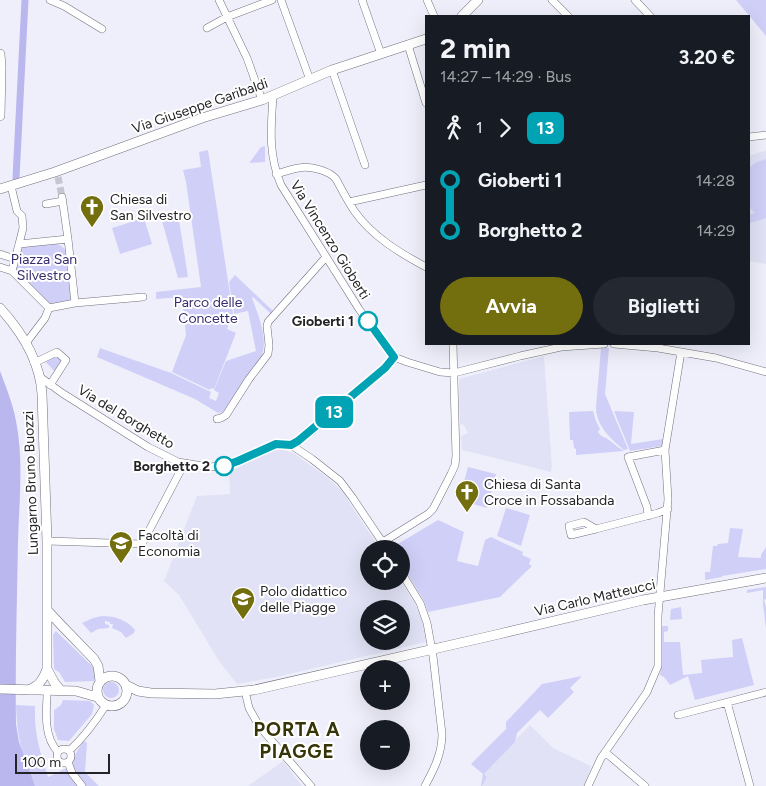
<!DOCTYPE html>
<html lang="it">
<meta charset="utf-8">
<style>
:root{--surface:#171b24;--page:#242831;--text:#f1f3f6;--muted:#9ea1a6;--accent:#736e0e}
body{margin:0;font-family:Figtree,sans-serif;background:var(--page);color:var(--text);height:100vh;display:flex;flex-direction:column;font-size:19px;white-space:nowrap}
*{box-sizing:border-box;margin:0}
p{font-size:16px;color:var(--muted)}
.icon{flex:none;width:28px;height:28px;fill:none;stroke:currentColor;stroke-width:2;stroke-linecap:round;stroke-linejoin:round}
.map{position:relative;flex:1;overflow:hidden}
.details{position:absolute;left:425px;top:15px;width:325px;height:330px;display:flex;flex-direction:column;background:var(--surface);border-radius:0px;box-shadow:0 5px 20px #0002}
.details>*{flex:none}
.badge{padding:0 10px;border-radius:8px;font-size:18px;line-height:32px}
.tools{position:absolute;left:360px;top:540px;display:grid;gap:10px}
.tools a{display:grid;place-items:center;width:50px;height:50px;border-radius:50%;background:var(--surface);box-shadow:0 5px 20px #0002;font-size:25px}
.scale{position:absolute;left:15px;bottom:12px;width:95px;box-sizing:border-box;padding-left:5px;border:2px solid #242428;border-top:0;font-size:14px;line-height:18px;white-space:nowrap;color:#242428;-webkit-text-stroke:4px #fff;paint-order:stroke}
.map>.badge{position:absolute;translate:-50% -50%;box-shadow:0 0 0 2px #fff}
.legs{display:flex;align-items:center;gap:8px;height:55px;padding:0 15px;font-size:16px}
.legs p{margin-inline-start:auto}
.head{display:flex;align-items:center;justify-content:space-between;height:85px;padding:0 15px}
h1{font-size:28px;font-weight:700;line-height:38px}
.primary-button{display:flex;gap:10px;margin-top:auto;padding:10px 15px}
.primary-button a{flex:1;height:58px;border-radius:30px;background:var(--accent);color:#fff;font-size:20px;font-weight:700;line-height:58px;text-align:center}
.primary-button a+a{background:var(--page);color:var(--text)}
ul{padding:0 15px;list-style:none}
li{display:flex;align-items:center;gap:18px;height:50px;font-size:19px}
li i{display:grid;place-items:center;width:8px;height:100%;margin:0 6px;background:currentColor}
li i::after{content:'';width:12px;height:12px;margin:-6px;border:4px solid;border-radius:50%;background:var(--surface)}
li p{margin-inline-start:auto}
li:first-child i{background:linear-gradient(#0000 50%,currentColor 0)}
li:last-child i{background:linear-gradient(currentColor 50%,#0000 0)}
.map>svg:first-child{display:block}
.built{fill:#e2e2f6;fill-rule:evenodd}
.green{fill:#d0cff7}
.water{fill:#bab7ef}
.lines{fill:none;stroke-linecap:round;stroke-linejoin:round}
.canal{stroke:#bab7ef;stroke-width:7}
.street-tunnel{stroke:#c6c6d2;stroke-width:7;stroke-dasharray:7 3.5;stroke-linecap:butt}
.street-casing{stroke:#71717c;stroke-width:8}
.secondary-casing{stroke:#71717c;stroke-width:10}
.street{stroke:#fff;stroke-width:7}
.secondary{stroke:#fff;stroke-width:9}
.line-1-casing{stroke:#fff;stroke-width:11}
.line-1{stroke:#00a3b4;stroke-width:8}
.stop-1-dot{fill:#fff;stroke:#00a3b4;stroke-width:2.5}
.labels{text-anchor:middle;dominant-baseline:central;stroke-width:4;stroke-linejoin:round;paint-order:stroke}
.street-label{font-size:14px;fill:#242428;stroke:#fff}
.poi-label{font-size:14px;fill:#242428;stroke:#fff;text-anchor:start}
.park-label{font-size:14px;fill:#372d6e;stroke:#fff}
.stop-label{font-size:14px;font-weight:bold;fill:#242428;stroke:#fff;text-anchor:end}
.district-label{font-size:19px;font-weight:bold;letter-spacing:1px;fill:#363409;stroke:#fff}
</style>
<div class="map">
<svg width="766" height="786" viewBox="0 0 766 786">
<rect width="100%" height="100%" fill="#efeffc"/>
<path class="built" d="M766,150V264L749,261V156Z
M544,356L552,466L551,472L462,450L461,436L468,433L463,424L460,425L459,379Z
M277,447L295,454L310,465L328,478L342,491L380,549H369V581H401L415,604L422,620L426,642L281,676L237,684L219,661L179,595L164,581L197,496L230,494L229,473L269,449ZM369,609H401V641H369Z
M530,725L553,748L591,766L585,786H482L487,777L484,774L515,742L516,739Z
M283,761L302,786H248Z"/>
<path class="green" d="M736,0H766V36Z
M265,146V162L250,163V162L261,147Z
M208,150L233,314L227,329L236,333L214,389L211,388L210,390L172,372L186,335L182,297L156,299V292L201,287L186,182L183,170L201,167L199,152Z
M766,159V218L750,223L749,215L755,213L749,207V168L755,163Z
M167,216L169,221L179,220L188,277L178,278L162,221L164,217Z
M144,218L152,244L120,254L112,228Z
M57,243L65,249L71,300L51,305L15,270L21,247Z
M235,275L273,311L271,314L253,297L252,298C258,315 268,337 262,355L225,410L222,412L218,413L195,399L97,357L100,348L171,373L211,392L209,398L216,401L219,393L214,390L226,361L256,351L248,311L234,314L229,282Z
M601,348H609L605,394L628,449L624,450C611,439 596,426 596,407Z
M57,354L64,360L56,373L44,360Z
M593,411L596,421L600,429L598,432C602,438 604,436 609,440C614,444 619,448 624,451L576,455V449L574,448L573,440H570L569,412Z
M614,411L634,412L631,444L663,439L662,446L630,451Z
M468,467L496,474L487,508L459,500Z
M506,508L530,515L521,546L497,536Z
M438,520L464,532L457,561L478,566L485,540L491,537L523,552L522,555L531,559L529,564L532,566L500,597L428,612L423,599L401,563V549H392L391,548Z
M730,528L743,529L738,557L761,558V555L766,547V569L722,576V577L705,580V572H710L713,546H717L718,544L728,543Z
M766,587V599L764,600L766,607V629L763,604V590L747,593V590Z
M681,607L682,619L670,620L671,609Z
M102,616C115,616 127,620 135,630L134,632V633L126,638L121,632L112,628L113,624H110V622L105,621V624L109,625V628L98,629L91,633L82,623L93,618Z
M662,626H668V631L664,632V642H680L683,675L702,673L701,660L733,657L732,640L742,638L754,685L695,700L688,676L670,685L664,677L660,675L662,659Z
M56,631L91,665C95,671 97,675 94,681L65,682L59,672L54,669L53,635L55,632Z
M582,676L570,688L574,692L548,718L540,710L517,733L515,742L484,774L487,777L482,786H481L483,774L471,764L506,729V722L542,684Z
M103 690a8 8 0 1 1 16 0a8 8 0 1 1-16 0Z
M63,700L90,701L94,705L92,714L69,741L58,740L54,729V710L61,705Z
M16,705L35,706C34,734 40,751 48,777L73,765C74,755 78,749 84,741L87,743L85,772L99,786H35C22,758 17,736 16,705Z"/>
<path class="water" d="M0,371C6,387 13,404 16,421C24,461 19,502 18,542C17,603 15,664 16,724L19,742L35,786H0Z"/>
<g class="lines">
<path class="canal" d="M16,178L25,0"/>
<path class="street-tunnel" d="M58,177L62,197"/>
<g class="street-casing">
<path id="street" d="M50,0L64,6L102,29
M219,0L247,58L262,100
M281,0L310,80
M362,0L381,54
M427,0L434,16
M552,0L568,16
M635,0L650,16
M207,28L227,17L272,0
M408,45L426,103
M332,70L365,165
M273,96C271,128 268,154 281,185L359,309L394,357L407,362L440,372L454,373L520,356L561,347L604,344
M749,137L766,135
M276,174C294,169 303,164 321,170C327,172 332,174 336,179C342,190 348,202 355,212C373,237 400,253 426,267
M11,186L17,211L22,216L23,228L19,244
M62,197L68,239
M349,202L426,185
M46,204L63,201
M0,254L15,259
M0,267L12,271L49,308L75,303L68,239L19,244L12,271
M75,303L143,297
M26,343L45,318L49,308
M614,344L658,348L716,358L766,372
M34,363L57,352L66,360L50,385
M40,377L62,393L148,447L178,462L209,467L220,466L238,461L276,444L291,445L312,459L340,481L352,497L387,549
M217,419L221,418L226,415L249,379L268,354L269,345L267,326L268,322L326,257
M291,445L298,441L311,432L385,368L394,357
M648,516L647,507L628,457L665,450
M596,529L571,535L569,526L584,522L596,529L658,513L668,509
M47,541L142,544L184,464
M383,542L428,514L433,509L451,474L455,465L456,456L453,344
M401,572L420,603L427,623L433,656L442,734C442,754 434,769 425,786
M245,691L249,708L259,726L311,786
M47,696C46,714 44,737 58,752
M727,702L750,786
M678,715L766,692
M57 756a7 7 0 1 1 14 0a7 7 0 1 1-14 0Z
M69,751C83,738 96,721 106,705
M605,752L645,786
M68,762L72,773L82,786
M588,786L601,758L647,692L658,666V616L668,499L665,450L681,352"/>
</g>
<g class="secondary-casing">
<path id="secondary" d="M462,16L478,0
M0,54L1,67L0,116
M0,189L55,172L202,118L262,100L332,70L426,39
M0,308C21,331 40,361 42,394L47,541V669C43,680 39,686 28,690
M47,610L62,626L94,659L98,666L100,681
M47,669L54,682L61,691
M97 691a15 15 0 1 1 30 0a15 15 0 1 1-30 0Z
M126,685L138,691L151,693L215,694L254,690L495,635L643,600L766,578
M0,689L76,691L97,697"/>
</g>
<use href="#street" class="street"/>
<use href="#secondary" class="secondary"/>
</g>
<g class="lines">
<g class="line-1-casing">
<path id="line-1" d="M224,466L238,461L276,444L291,445L298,441L385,368L394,357L368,321"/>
</g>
<use href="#line-1" class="line-1"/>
</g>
<defs>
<g id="church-pin" transform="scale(1.25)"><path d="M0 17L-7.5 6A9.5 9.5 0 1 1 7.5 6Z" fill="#736e0e" stroke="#fff"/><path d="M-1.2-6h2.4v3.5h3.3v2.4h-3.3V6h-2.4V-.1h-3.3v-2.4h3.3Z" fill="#fff"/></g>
<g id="university-pin" transform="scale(1.25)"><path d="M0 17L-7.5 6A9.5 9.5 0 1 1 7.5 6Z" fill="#736e0e" stroke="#fff"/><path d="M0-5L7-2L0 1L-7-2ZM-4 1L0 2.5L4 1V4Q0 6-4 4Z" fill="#fff"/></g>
</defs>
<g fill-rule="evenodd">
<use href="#church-pin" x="92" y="207"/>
<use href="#church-pin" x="467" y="492"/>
<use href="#university-pin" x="121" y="543"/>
<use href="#university-pin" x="243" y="599"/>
</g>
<g class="stop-1-dot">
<circle cx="368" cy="321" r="9"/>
<circle cx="224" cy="466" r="9"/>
</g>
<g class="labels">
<g class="street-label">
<text transform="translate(200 106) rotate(-19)">Via Giuseppe Garibaldi</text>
<text transform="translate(330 240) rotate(58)">Via Vincenzo Gioberti</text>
<text transform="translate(126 417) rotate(31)">Via del Borghetto</text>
<text transform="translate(31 483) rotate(-92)">Lungarno Bruno Buozzi</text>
<text transform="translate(595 598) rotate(-13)">Via Carlo Matteucci</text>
</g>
<g class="poi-label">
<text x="110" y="199">Chiesa di<tspan x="110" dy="16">San Silvestro</tspan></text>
<text x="484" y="484">Chiesa di Santa<tspan x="484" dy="16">Croce in Fossabanda</tspan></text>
<text x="138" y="535">Facoltà di<tspan x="138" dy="16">Economia</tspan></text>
<text x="260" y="591">Polo didattico<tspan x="260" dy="16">delle Piagge</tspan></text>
</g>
<g class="park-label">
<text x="44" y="259">Piazza San<tspan x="44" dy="16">Silvestro</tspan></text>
<text x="208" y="302">Parco delle<tspan x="208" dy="16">Concette</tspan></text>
</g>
<g class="stop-label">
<text x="354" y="321">Gioberti 1</text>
<text x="210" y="466">Borghetto 2</text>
</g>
<g class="district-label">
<text x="297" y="729">PORTA A<tspan x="297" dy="22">PIAGGE</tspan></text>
</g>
</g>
</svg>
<div class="tools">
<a><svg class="icon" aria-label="locate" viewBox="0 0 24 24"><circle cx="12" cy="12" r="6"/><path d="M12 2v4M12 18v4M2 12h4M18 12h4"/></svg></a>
<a><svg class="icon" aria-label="layers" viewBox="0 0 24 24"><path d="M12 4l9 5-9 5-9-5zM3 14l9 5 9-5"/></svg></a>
<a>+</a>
<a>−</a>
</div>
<div class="scale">100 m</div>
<b class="badge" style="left:334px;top:412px;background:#00a3b4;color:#fff">13</b>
<section class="details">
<div class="head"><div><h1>2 min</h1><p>14:27 – 14:29 · Bus</p></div><b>3.20 €</b></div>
<div class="legs"><svg class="icon" aria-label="walk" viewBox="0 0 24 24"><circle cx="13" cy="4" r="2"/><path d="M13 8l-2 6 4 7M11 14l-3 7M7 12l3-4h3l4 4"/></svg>1<svg class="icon" aria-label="forward" viewBox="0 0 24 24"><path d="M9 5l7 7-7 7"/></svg><b class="badge" style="background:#00a3b4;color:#fff">13</b></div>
<ul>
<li><i style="color:#00a3b4"></i><b>Gioberti 1</b><p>14:28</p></li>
<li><i style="color:#00a3b4"></i><b>Borghetto 2</b><p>14:29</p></li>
</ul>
<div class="primary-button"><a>Avvia</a><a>Biglietti</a></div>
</section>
</div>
